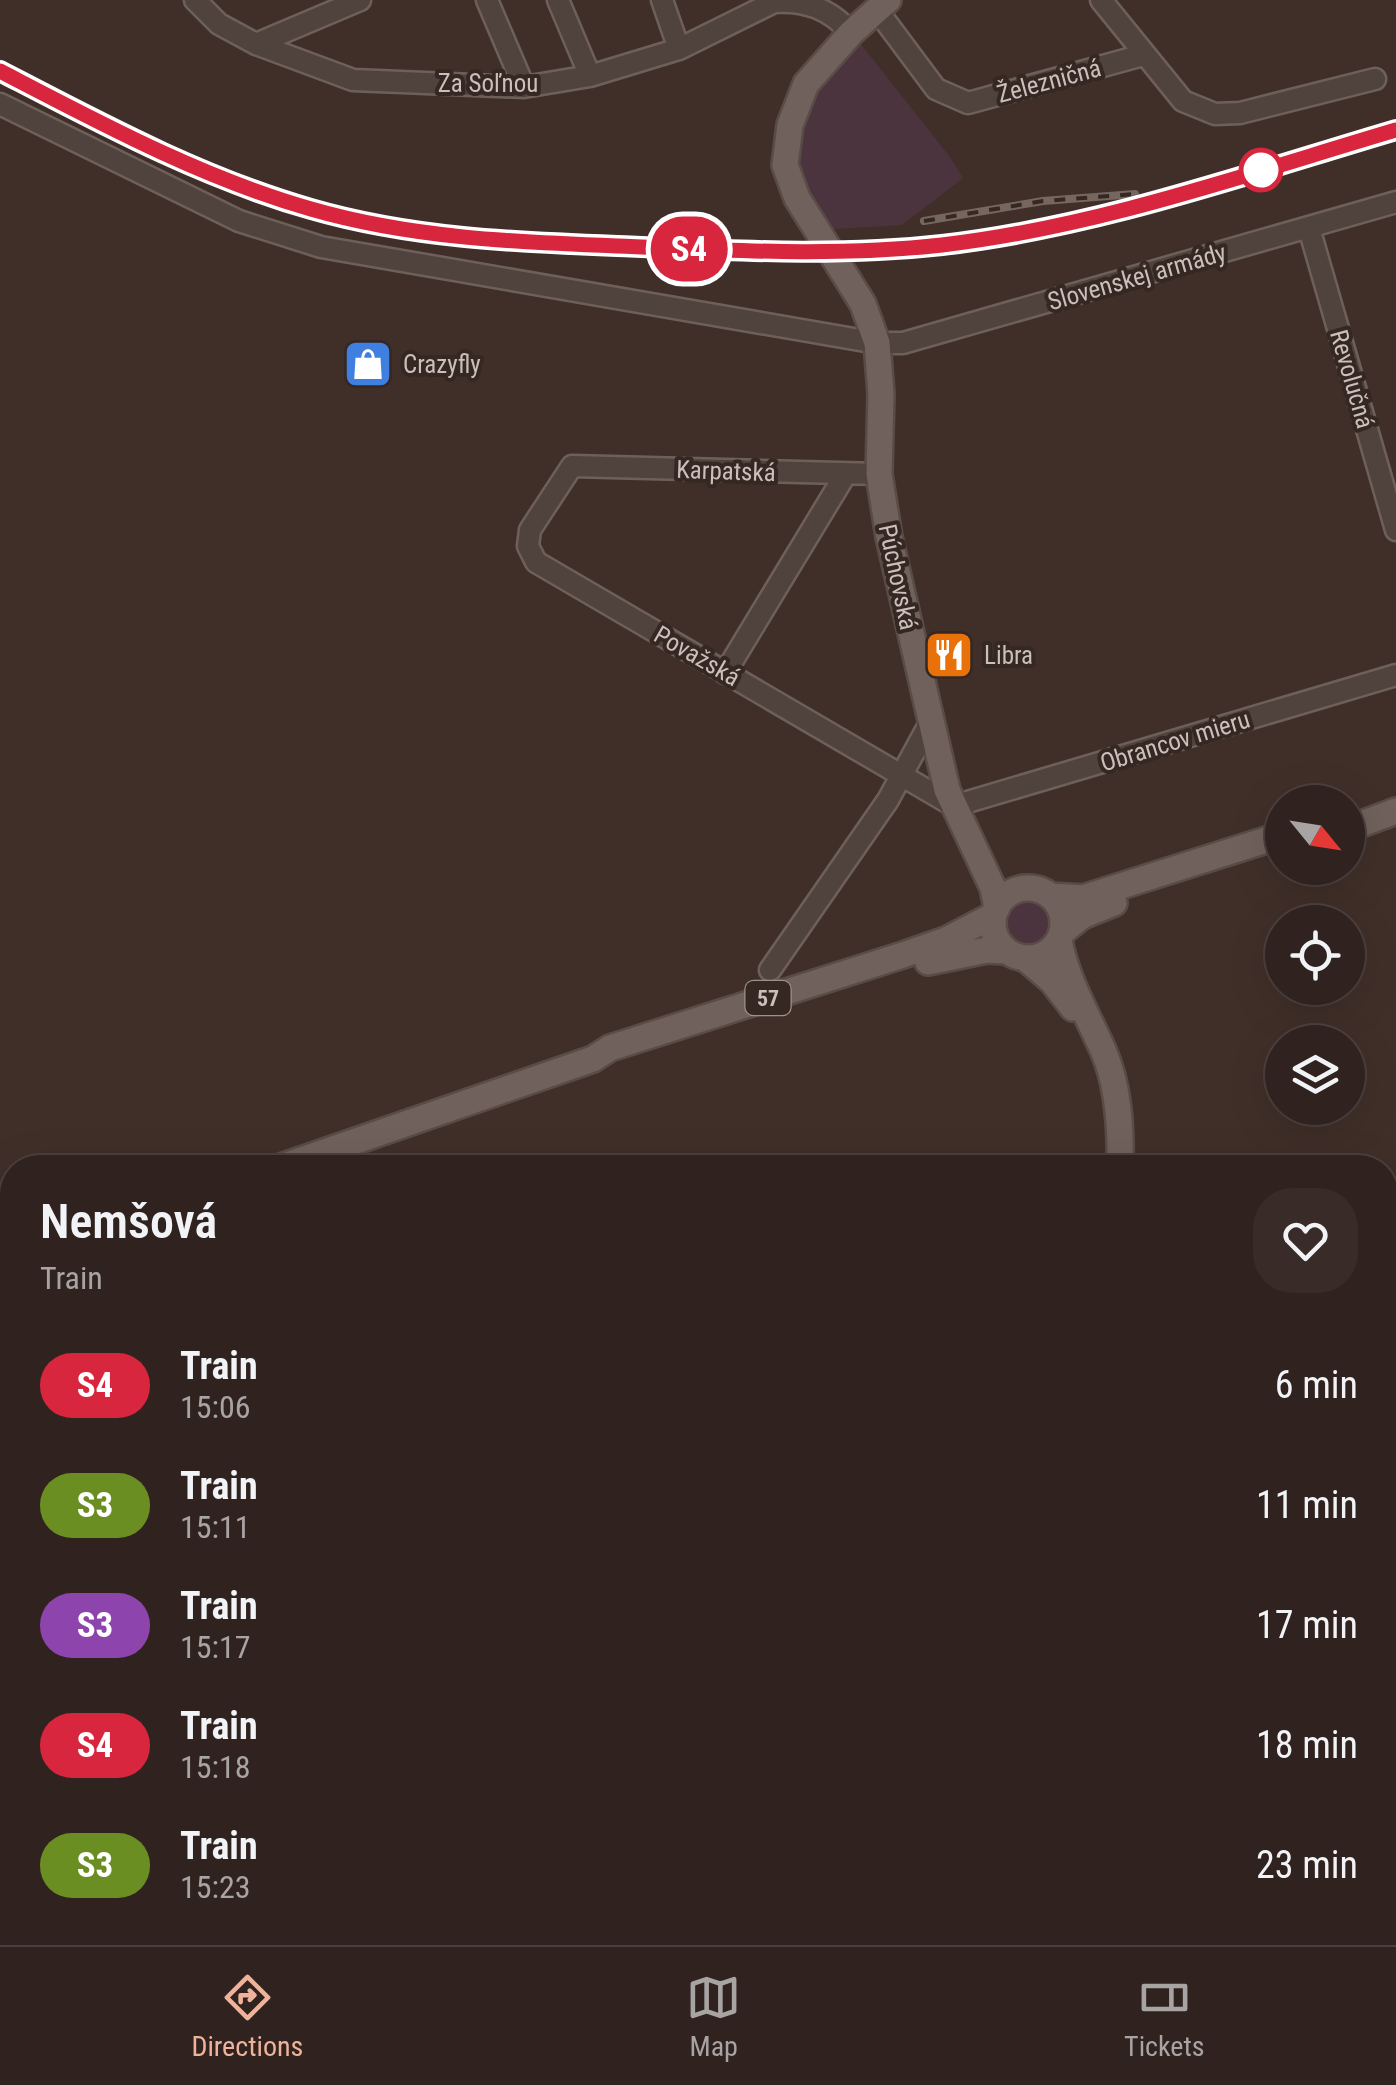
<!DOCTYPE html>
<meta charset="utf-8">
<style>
:root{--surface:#30231f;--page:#382b28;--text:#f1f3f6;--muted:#a8a4a4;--line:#4b403d;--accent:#efb39b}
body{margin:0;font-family:"Roboto Condensed",sans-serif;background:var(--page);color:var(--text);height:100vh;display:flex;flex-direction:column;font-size:38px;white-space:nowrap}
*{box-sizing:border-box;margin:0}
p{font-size:32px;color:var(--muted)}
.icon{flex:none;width:55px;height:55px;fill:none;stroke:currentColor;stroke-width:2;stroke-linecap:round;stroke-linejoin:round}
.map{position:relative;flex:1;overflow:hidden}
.sheet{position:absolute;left:0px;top:1155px;width:1398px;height:790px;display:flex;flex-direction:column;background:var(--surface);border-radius:40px 40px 0 0;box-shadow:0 10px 40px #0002,0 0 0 2px var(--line)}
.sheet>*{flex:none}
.badge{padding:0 20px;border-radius:32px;font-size:35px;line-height:65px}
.needle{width:65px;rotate:120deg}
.fabs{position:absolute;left:1265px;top:785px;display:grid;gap:20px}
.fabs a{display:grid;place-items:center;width:100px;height:100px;border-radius:50%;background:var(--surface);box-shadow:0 10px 40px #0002,0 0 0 2px var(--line);font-size:50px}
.map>.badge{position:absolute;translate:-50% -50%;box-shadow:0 0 0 5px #fff}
.round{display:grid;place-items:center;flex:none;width:105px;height:105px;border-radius:40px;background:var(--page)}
.headline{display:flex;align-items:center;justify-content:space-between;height:170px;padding:0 40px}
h1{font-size:48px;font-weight:600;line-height:75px}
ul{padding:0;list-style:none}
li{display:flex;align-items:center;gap:30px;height:120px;padding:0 40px}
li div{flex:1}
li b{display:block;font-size:38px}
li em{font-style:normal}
li .badge{min-width:110px;font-weight:700;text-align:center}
.menu{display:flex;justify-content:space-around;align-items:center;height:140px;border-top:2px solid var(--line);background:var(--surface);font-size:28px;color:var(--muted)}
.menu a{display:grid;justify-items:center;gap:5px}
.menu .current{color:var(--accent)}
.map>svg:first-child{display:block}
.green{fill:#4b343d}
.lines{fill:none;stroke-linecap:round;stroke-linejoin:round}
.stream{stroke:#674b41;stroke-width:4}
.minor-casing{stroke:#6d605b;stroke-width:25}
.major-casing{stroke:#594c47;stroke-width:30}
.minor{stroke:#50423d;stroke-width:20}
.major{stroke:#70615c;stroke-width:25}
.rail-casing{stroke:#766660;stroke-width:8}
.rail{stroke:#352722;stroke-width:4;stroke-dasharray:11;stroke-linecap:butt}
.line-casing{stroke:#fff;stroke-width:22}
.line{stroke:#d7263d;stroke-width:15}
.stop-dot{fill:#fff;stroke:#d7263d;stroke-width:5}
.labels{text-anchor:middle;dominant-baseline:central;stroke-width:8;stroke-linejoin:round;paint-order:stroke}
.shield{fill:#352722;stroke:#9d918c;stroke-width:2.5}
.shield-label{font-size:22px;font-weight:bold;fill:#cabfba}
.street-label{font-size:25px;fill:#cabfba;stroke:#352722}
.poi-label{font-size:25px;fill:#cabfba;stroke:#352722;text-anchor:start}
</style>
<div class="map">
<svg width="1396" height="1945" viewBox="0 0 1396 1945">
<rect width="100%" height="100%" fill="#402f29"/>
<path class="green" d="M860,43L950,157L963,178L902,225L834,229C825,217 813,205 805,192C774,139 821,76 860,43Z
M1007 923a21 21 0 1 1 42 0a21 21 0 1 1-42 0Z"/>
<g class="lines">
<path class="stream" d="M553,1932L556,1945"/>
<g class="minor-casing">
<path id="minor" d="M195,0L219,24L256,44L353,80L524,87L590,76L679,49L774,2C806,0 830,9 851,33
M487,0L524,87
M558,0L590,76
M662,0L679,49
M1101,0L1183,101L1215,114L1240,113L1375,79
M877,10L936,89L968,103L1143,55
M256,44L360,0
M0,104L239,221L321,247L877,343H903L1396,202
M1309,228L1396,530
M879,474L572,466L530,530L528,546L536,562L954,806L1396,675
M725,673L845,475
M770,970L888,800L931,721"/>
</g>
<g class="major-casing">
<path id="major" d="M888,0L851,33L806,84L790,125L785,165L797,198L863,304L877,343L881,394L879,474L889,537L947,790L993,888L997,908
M1348,829L1396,811
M993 923a35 35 0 1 1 70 0a35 35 0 1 1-70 0Z
M1050,896L1083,898L1282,835
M1062,932L1082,916L1114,903
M1059,940C1066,979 1087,1014 1103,1050C1119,1086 1121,1129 1120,1168
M1025,958L1052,981L1073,1008
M928,962L987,950L1007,951
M278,1168L593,1059L610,1048L903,955L946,940L994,915
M0,1278L12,1273
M1385,1671L1396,1682"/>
</g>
<use href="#minor" class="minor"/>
<use href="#major" class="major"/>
<g class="rail-casing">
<path id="rail" d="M0,71C101,122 202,178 310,209C408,238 509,241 610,245C721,250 831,258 942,245C1097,227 1247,174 1396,131
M924,221L1043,201L1135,194"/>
</g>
<use href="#rail" class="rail"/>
</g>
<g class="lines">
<g class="line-casing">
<path id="line" d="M0,71C100,123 202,178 311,209C411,238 514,242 617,246C726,250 834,257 942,245C1097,227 1247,174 1396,130"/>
</g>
<use href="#line" class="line"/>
</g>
<defs>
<g id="shop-square" transform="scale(2.5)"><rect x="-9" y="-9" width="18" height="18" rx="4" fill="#3f7fe0" stroke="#352722"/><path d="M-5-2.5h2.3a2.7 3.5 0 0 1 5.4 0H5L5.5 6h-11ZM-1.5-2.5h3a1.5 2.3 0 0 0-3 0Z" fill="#fff"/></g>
<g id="restaurant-square" transform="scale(2.5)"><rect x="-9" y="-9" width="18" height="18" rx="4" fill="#e8710a" stroke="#352722"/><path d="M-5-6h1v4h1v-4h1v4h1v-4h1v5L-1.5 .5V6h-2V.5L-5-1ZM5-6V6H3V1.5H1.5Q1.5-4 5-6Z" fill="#fff"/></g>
</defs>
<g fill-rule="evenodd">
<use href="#shop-square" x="368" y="364"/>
<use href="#restaurant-square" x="949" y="655"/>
</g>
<circle class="stop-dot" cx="1261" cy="170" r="20"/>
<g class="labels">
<rect class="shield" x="745.5" y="981" width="45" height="34" rx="8"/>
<g class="shield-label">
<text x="768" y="998">57</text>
</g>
<g class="street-label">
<text transform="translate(1049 81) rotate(-15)">Železničná</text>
<text x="488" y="83">Za Soľnou</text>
<text transform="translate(1137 277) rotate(-16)">Slovenskej armády</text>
<text transform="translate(1352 379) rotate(74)">Revolučná</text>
<text transform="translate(726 471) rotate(2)">Karpatská</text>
<text transform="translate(898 577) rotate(78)">Púchovská</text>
<text transform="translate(697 656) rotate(30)">Považská</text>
<text transform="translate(1175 741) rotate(-17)">Obrancov mieru</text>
</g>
<g class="poi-label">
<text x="403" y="364">Crazyfly</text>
<text x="984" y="655">Libra</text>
</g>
</g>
</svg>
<div class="fabs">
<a><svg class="needle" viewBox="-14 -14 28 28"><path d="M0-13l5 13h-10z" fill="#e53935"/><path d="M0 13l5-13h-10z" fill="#a8a4a4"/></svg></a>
<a><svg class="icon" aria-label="locate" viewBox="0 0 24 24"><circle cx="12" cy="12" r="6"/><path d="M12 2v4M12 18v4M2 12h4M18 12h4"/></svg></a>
<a><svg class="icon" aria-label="layers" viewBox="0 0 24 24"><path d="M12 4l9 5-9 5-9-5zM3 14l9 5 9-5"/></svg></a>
</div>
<b class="badge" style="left:689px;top:249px;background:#d7263d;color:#fff">S4</b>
<section class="sheet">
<div class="headline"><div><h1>Nemšová</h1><p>Train</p></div><a class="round"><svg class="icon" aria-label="heart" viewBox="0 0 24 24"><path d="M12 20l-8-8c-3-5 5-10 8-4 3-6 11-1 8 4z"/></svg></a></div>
<ul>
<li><span class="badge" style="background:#d7263d;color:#fff">S4</span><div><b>Train</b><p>15:06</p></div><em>6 min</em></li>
<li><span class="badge" style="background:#6b8e23;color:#fff">S3</span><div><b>Train</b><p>15:11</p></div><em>11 min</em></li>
<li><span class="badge" style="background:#8e44ad;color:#fff">S3</span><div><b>Train</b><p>15:17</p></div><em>17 min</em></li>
<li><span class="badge" style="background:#d7263d;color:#fff">S4</span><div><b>Train</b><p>15:18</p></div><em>18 min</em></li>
<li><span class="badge" style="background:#6b8e23;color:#fff">S3</span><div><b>Train</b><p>15:23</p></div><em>23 min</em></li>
</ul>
</section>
</div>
<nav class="menu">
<a class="current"><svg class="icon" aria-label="directions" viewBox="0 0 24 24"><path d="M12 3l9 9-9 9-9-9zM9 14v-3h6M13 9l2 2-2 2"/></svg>Directions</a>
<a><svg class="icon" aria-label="map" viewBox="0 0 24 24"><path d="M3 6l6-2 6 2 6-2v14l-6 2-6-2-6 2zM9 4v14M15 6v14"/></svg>Map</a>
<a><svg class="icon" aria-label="tickets" viewBox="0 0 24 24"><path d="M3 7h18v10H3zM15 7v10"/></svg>Tickets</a>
</nav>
